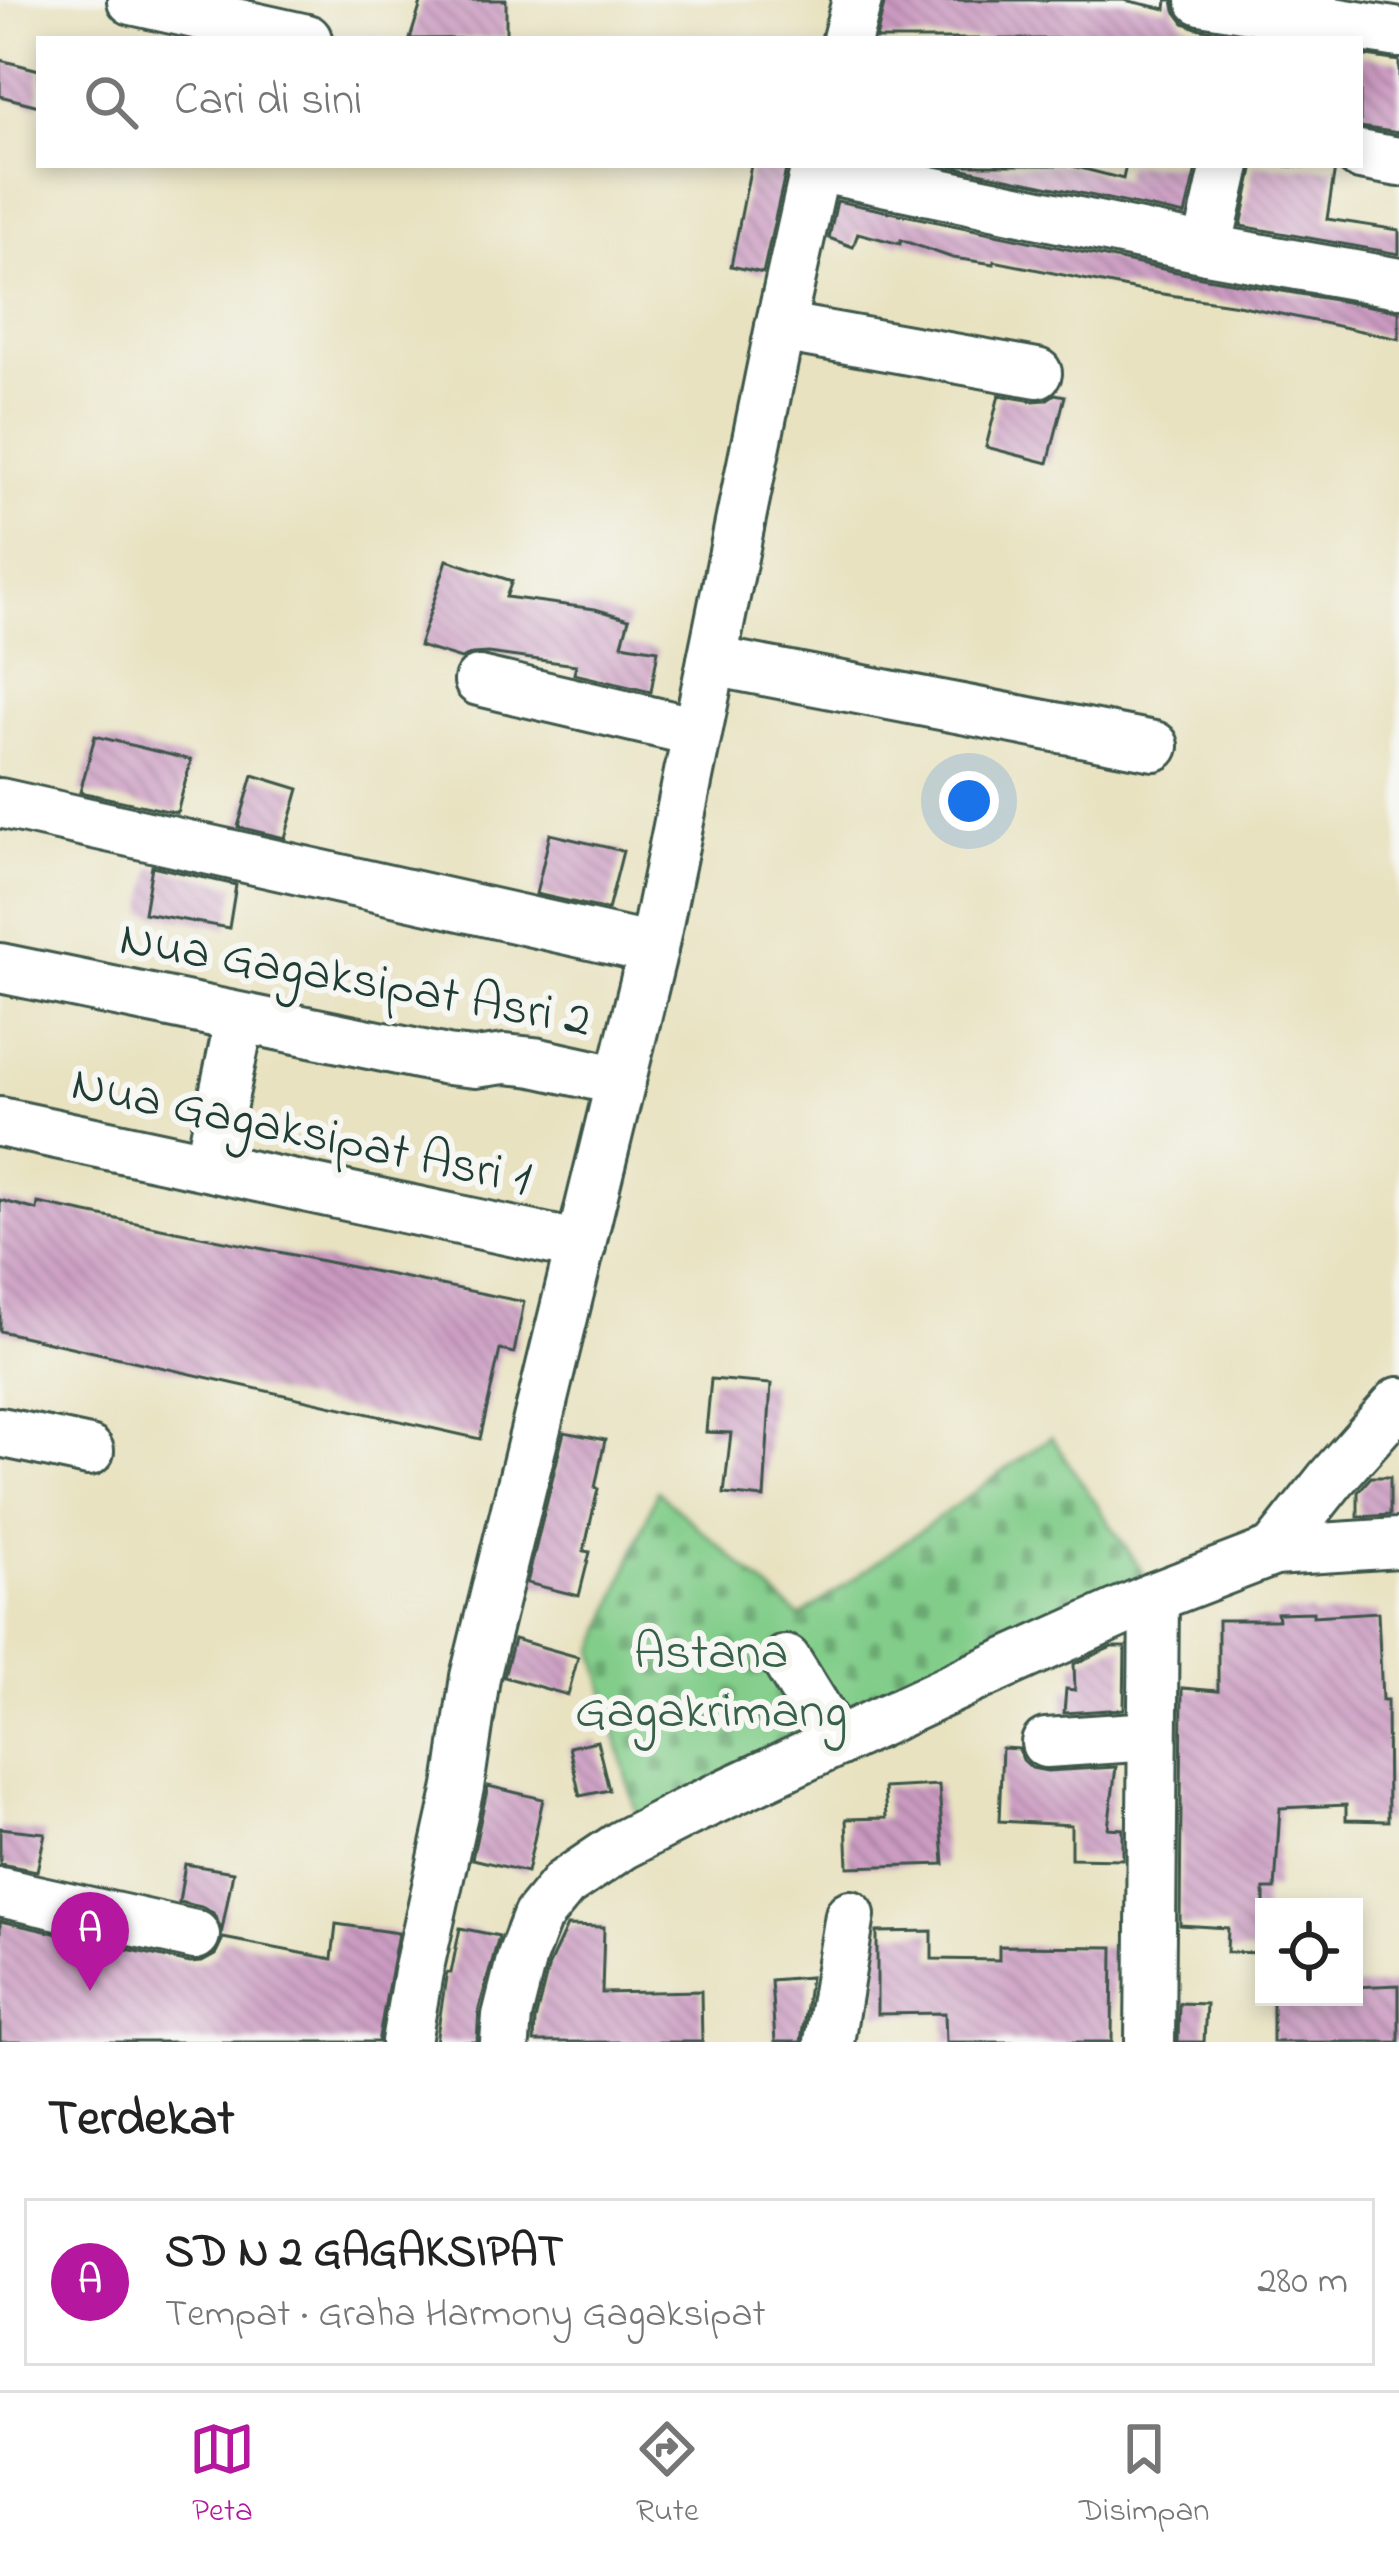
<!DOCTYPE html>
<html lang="id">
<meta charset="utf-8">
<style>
:root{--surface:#fff;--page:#f6f6f6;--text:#222;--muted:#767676;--line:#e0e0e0;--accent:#b5179e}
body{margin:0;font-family:"Indie Flower",sans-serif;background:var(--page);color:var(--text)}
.controls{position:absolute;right:36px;bottom:36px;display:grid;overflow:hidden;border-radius:0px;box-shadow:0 6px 18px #0003}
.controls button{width:108px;height:108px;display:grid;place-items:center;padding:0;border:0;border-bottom:3px solid var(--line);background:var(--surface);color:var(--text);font:60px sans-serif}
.you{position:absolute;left:969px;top:801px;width:42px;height:42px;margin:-30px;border:9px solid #fff;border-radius:50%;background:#1a73e8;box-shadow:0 0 0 18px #1a73e833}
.badge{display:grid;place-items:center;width:78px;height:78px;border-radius:50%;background:var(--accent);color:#fff;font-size:39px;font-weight:700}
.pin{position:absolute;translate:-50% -99px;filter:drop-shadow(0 3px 6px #0008)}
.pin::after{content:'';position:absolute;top:63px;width:42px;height:36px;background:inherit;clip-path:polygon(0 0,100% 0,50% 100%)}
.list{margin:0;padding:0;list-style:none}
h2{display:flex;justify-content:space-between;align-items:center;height:156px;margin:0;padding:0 48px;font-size:51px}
h2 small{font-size:39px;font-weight:400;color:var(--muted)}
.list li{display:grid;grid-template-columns:78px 1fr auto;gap:36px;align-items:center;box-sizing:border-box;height:168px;margin:0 24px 24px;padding:0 24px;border:3px solid var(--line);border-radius:0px}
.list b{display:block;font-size:45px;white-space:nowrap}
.list p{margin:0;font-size:39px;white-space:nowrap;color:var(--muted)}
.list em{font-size:39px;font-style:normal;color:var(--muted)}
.icon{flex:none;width:66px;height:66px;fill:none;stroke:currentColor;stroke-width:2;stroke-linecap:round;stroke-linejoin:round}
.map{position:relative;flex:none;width:1399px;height:2042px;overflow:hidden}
.search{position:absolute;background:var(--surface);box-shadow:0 6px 18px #0003;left:36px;right:36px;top:36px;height:132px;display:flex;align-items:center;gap:30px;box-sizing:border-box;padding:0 42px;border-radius:0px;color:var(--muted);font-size:45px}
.sheet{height:348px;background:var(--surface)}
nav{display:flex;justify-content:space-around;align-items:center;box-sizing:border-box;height:168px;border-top:3px solid var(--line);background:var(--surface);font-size:33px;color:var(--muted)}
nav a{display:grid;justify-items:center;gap:6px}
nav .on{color:var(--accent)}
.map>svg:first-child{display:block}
.cemetery{fill:url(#cemetery-stones);stroke:#50855f;stroke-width:3}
.building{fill:url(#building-back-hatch)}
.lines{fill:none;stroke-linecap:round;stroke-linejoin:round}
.minor-casing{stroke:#3d5649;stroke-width:54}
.minor{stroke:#fff;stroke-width:48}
.labels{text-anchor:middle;stroke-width:12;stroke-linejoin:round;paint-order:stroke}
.street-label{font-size:51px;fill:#1f3d34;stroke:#f6f6f2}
.park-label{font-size:51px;fill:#38614a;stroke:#f6f6f2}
</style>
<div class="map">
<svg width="1399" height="2042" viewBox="0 0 1399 2042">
<defs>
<pattern id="cemetery-stones" width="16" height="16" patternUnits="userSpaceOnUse" patternTransform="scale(3)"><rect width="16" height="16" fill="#82cd8a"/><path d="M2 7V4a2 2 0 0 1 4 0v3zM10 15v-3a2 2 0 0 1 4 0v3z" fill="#6aa872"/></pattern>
<pattern id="building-back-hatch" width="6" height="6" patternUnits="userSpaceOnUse" patternTransform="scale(3)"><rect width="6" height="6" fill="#cb9ac1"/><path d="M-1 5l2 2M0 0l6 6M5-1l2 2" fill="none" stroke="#a47f9e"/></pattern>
</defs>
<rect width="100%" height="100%" fill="#f6f6f2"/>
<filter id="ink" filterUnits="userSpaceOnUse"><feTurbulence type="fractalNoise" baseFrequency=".00833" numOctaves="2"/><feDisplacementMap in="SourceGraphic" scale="24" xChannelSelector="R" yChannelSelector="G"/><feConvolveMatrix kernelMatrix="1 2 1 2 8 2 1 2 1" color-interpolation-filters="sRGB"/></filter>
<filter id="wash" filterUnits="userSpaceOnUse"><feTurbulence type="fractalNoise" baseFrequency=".004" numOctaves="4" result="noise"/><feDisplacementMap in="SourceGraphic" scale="48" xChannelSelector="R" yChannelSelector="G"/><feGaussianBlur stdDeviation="2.7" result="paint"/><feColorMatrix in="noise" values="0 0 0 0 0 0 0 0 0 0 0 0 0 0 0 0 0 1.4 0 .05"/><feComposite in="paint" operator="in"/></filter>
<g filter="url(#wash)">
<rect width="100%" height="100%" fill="#e8e2c0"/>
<path class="cemetery" d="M 1051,1437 L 1152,1586 L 640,1828 L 595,1652 L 657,1491 L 800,1617 Z"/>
<g id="blocks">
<g class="building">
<path d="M 422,0 L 506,0 L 506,38 L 410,39 Z"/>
<path d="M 885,0 L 1124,0 L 1166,9 L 1167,0 L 1173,0 L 1175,11 L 1184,23 L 1196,28 L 1241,36 L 1240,39 L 876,39 Z"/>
<path d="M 1360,55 L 1399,61 L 1399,133 L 1360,127 Z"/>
<path d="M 0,60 L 39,70 L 39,106 L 0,96 Z"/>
<path d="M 751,165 L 787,165 L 763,273 L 731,266 Z"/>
<path d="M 945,165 L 1069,165 L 1123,179 L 1126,165 L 1197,165 L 1185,215 Z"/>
<path d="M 1254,165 L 1335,168 L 1327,219 L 1399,230 L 1399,254 L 1241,226 Z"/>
<path d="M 837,201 L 1201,277 L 1399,311 L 1399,339 L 1238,305 L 1142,291 L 994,261 L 994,264 L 953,258 L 901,240 L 900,244 L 858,233 L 853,247 L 829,238 Z"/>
<path d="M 1055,394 L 1065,396 L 1048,463 L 986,447 L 999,395 L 1033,401 L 1046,400 Z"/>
<path d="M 447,560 L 512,581 L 506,597 L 595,609 L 629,619 L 622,644 L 658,650 L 651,692 L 574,674 L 576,665 L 488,653 L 472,654 L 461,659 L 419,646 Z"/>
<path d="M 95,736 L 191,760 L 177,813 L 80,792 Z"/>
<path d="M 253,775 L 299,789 L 285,838 L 238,827 Z"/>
<path d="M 550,834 L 623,851 L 608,910 L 536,894 Z"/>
<path d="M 152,866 L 236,885 L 229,928 L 144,913 Z"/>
<path d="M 0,1200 L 37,1210 L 38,1203 L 524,1302 L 514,1353 L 500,1350 L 480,1439 L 0,1331 Z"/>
<path d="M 711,1379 L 771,1384 L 764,1498 L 724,1494 L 731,1433 L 706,1432 Z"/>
<path d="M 564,1432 L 605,1440 L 595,1488 L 598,1489 L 584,1551 L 590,1552 L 579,1596 L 527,1583 Z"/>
<path d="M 1371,1477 L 1390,1477 L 1390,1515 L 1358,1517 L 1358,1492 Z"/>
<path d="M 1313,1612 L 1313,1616 L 1378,1612 L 1382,1700 L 1387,1700 L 1388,1821 L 1346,1820 L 1346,1805 L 1280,1808 L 1275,1889 L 1264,1889 L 1264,1953 L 1227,1952 L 1228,1928 L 1180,1925 L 1182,1688 L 1218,1691 L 1218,1620 L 1278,1620 L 1277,1613 Z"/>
<path d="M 514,1639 L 578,1657 L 568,1695 L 504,1677 Z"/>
<path d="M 1112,1647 L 1125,1647 L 1124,1709 L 1064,1713 L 1066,1689 L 1075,1690 L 1074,1664 Z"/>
<path d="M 597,1741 L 609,1790 L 580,1796 L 569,1747 Z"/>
<path d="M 1002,1748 L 1019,1749 L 1023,1760 L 1032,1768 L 1047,1771 L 1116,1767 L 1108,1828 L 1123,1829 L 1123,1859 L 1071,1858 L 1071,1825 L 999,1821 Z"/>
<path d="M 939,1785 L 944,1864 L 848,1867 L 846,1819 L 886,1818 L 884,1788 Z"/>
<path d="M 488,1786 L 543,1799 L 527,1872 L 472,1859 Z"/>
<path d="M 0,1828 L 45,1833 L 37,1871 L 0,1864 Z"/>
<path d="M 185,1864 L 233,1872 L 222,1930 L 213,1913 L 201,1907 L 179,1902 Z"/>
<path d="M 0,1921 L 190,1963 L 202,1962 L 215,1955 L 223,1938 L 332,1959 L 336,1924 L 398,1933 L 378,2042 L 0,2042 Z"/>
<path d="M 567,1926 L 604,1927 L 602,1993 L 701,1991 L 702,2042 L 534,2042 L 535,2021 L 549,1965 Z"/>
<path d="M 460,1928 L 499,1936 L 479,2009 L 477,2042 L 436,2042 L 446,1977 L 447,1973 L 451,1973 Z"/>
<path d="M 932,1931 L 932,1959 L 999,1960 L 999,1946 L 1113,1947 L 1112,2042 L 946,2042 L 945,2013 L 877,2014 L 877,1932 Z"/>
<path d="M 810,1977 L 801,2042 L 775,2042 L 771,1980 Z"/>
<path d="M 1399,1985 L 1399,2042 L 1273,2042 L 1273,1997 L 1354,1997 L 1354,1987 Z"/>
<path d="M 1179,2003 L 1206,2004 L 1204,2042 L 1178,2042 Z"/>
</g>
</g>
</g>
<g filter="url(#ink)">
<use href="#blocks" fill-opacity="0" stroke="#3d5649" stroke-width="3"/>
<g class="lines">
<defs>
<g id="minor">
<path d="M 132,0 L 307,39"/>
<path d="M 1201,0 L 1399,33"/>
<path d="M 847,39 L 857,0"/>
<path d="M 1360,155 L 1399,162"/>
<path d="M 816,167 L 1207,249 L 1399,283"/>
<path d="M 1207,249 L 1226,165"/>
<path d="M 780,327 L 1037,373"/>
<path d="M 712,661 L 1154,746"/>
<path d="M 479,681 L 697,732"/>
<path d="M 0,803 L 653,949"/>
<path d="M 0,968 L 447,1060 L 475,1063 L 505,1059 L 534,1062 L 621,1081"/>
<path d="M 0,1122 L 581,1246"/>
<path d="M 209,1166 L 240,1018"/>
<path d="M 0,1432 L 89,1451"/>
<path d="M 1274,1551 L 1399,1543"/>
<path d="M 786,1660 L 837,1742"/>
<path d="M 1046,1743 L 1152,1736"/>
<path d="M 0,1892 L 195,1935"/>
<path d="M 406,2042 L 418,1972 L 459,1787 L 475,1677 L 653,949 L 780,327 L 816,165"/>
<path d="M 505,2042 L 507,2016 L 522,1956 L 537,1917 L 564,1884 L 622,1845 L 687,1812 L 965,1682 L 1154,1597 L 1274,1551 L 1331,1479 L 1399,1402"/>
<path d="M 829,2042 L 850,1915"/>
<path d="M 1150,2042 L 1154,1597"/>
</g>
</defs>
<use href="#minor" class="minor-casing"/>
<use href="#minor" class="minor"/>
</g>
</g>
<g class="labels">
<g class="street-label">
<text transform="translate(356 976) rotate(10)" y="18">Nua Gagaksipat Asri 2</text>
<text transform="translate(302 1128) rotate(12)" y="18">Nua Gagaksipat Asri 1</text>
</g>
<g class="park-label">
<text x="711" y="1667">Astana<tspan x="711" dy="59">Gagakrimang</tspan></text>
</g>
</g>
</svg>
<div class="controls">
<button><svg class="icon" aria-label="locate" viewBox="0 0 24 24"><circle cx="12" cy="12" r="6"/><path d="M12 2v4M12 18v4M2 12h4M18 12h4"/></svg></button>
</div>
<div class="you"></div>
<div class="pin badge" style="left:90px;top:1991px">A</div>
<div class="search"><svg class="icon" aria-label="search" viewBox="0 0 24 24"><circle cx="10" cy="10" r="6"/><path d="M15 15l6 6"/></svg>Cari di sini</div>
</div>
<section class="sheet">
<h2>Terdekat<small></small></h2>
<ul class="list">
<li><span class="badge">A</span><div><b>SD N 2 GAGAKSIPAT</b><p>Tempat · Graha Harmony Gagaksipat</p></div><em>280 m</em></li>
</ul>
</section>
<nav>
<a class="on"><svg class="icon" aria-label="map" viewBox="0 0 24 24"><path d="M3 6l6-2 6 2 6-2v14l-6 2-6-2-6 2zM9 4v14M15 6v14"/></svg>Peta</a>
<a><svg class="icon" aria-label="directions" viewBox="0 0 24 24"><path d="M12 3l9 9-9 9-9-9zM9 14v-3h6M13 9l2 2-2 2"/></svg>Rute</a>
<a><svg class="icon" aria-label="saved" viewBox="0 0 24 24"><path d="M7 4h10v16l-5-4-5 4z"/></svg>Disimpan</a>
</nav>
